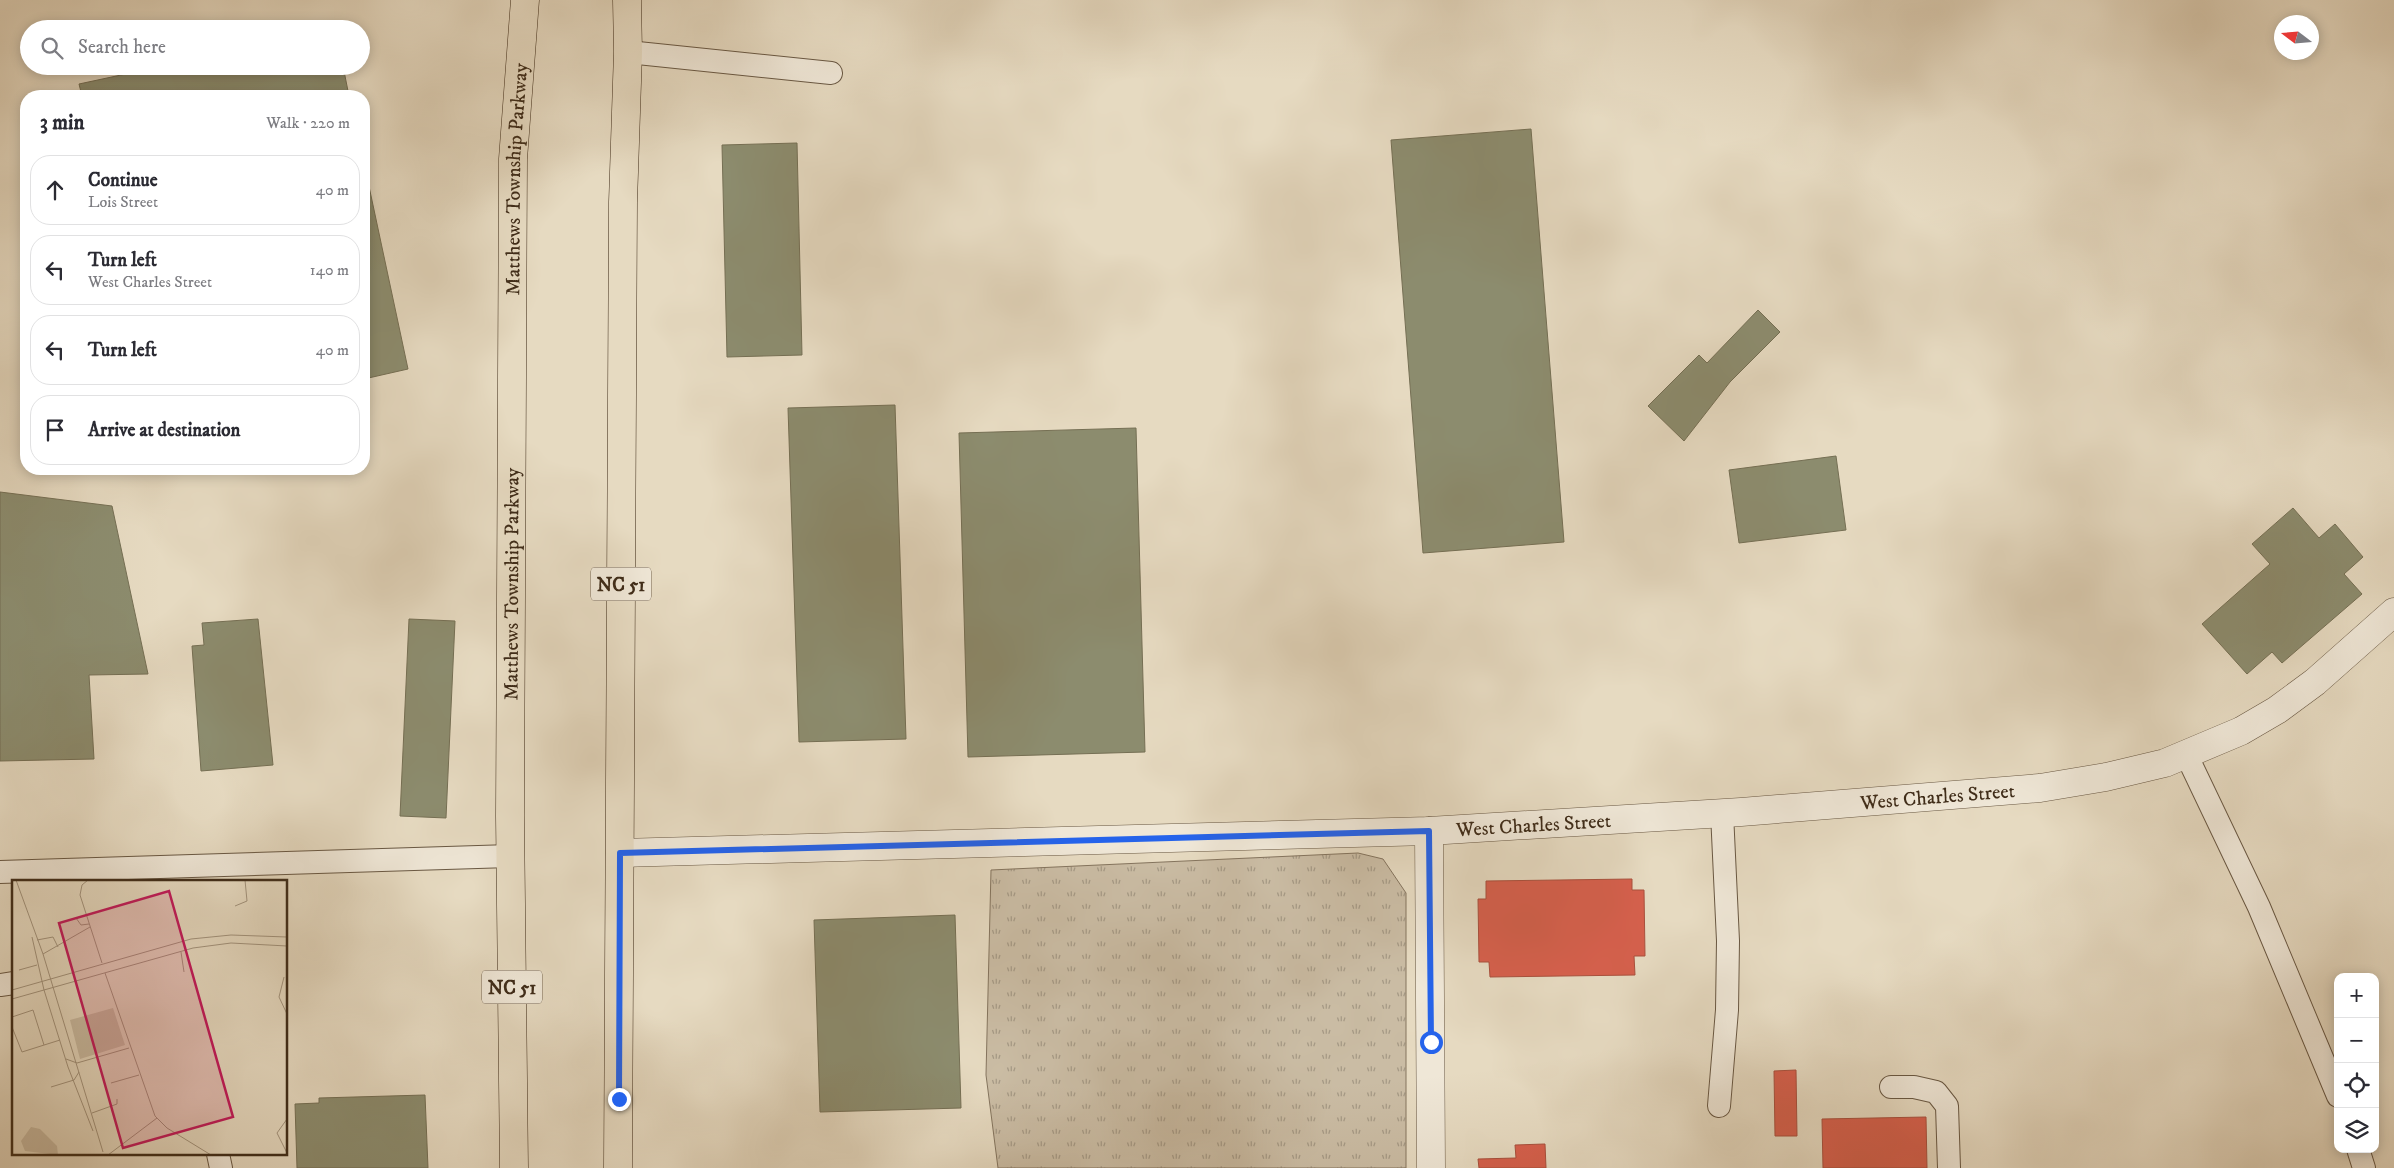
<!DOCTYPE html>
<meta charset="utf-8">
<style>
:root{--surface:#fff;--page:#f7f7f7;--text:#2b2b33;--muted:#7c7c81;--line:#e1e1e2}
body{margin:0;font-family:"IM FELL DW Pica",serif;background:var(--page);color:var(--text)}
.controls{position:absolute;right:15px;bottom:15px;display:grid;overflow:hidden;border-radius:10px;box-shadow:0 2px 12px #0003}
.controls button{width:45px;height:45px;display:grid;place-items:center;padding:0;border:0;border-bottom:1px solid var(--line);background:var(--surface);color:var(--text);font:25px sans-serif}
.compass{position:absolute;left:2274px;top:15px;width:45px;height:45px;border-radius:50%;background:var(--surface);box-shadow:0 2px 12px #0003;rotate:286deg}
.stop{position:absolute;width:15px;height:15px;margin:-11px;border:4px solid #2563eb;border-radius:50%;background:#fff}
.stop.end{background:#2563eb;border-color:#fff;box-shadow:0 1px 5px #0008}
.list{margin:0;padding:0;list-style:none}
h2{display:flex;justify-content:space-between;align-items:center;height:65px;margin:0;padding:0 20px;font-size:21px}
h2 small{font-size:16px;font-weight:400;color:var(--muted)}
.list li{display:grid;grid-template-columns:32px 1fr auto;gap:15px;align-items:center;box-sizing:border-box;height:70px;margin:0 10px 10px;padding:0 10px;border:1px solid var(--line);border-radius:20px}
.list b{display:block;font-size:19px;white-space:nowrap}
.list p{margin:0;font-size:16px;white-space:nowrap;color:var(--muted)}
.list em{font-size:16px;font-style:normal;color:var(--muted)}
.icon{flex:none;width:28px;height:28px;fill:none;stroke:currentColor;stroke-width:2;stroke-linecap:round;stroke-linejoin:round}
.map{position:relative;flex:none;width:2394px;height:1168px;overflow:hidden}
.search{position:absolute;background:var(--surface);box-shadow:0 2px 12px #0003;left:20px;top:20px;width:350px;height:55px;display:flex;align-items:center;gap:12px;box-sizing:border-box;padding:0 18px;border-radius:28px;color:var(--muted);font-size:19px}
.panel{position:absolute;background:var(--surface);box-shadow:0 2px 12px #0003;left:20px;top:90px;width:350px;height:385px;border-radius:20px}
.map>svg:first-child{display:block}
.grass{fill:url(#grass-tufts);stroke:#84745e}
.shops{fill:#d6604d;stroke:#a9503d}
.industry{fill:#8c8c6e;stroke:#756f54}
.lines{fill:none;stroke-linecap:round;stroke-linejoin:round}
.service-casing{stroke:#695843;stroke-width:24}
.minor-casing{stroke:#695843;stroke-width:29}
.primary-casing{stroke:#3f2c19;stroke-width:29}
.service{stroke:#efe7d7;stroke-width:22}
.minor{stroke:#efe7d7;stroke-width:28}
.primary{stroke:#e6dac1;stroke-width:28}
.route{stroke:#2563eb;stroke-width:6}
.labels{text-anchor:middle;stroke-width:5;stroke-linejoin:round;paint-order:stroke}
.shield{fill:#efe7d7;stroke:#746452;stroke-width:1}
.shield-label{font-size:19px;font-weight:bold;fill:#3f2c19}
.street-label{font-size:20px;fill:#3f2c19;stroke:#efe7d7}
.inset-road{fill:none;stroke:#a3947e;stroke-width:1}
.view{fill:#c2185b;fill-opacity:0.15;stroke:#c2185b;stroke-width:2.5}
.inset-edge{fill:none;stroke:#3f2c19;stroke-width:2.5}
</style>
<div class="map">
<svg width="2394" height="1168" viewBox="0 0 2394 1168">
<defs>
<pattern id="grass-tufts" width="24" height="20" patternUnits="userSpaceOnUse" patternTransform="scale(1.25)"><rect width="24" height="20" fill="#cabca4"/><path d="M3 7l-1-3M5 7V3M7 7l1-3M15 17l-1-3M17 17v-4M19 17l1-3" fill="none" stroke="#a59985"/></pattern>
</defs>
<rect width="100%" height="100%" fill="#e6dac1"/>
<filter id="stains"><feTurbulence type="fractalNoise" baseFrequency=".004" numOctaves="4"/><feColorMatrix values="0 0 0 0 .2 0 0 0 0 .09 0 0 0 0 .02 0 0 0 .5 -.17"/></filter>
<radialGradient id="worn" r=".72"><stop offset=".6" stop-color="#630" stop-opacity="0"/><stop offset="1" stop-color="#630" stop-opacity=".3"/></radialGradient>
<path class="grass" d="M 1358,853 L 1383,859 L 1406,893 L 1406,1168 L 998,1168 L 986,1075 L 991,870 Z"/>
<g class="shops">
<path d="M 1632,879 L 1632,890 L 1644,890 L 1645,956 L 1634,956 L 1635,975 L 1490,977 L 1489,962 L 1479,962 L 1478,899 L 1486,899 L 1486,881 Z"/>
<path d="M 1796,1070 L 1797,1136 L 1775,1136 L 1774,1071 Z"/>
<path d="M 1926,1117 L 1927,1168 L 1823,1168 L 1822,1119 Z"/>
<path d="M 1545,1144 L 1546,1168 L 1479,1168 L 1478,1159 L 1516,1158 L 1515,1145 Z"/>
</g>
<g class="industry">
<path d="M 163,66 L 343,66 L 349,96 L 82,96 L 79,84 Z"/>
<path d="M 1531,129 L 1564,542 L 1423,553 L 1391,140 Z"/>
<path d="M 797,143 L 802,355 L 727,357 L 722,145 Z"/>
<path d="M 364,163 L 408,369 L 364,379 Z"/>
<path d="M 1758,310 L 1780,332 L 1730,382 L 1684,441 L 1648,406 L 1699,355 L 1707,363 Z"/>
<path d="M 895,405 L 906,739 L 799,742 L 788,408 Z"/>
<path d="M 1136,428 L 1145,752 L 968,757 L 959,433 Z"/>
<path d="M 1836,456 L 1846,530 L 1739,543 L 1729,470 Z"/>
<path d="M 0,492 L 112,506 L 148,674 L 89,675 L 94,759 L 0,761 Z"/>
<path d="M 2293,508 L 2319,538 L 2335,524 L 2363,557 L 2344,574 L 2362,594 L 2282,663 L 2272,652 L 2247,674 L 2202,624 L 2270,564 L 2252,544 Z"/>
<path d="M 258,619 L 273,765 L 201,771 L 192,646 L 204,645 L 202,623 Z"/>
<path d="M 409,619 L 455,621 L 446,818 L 400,816 Z"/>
<path d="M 955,915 L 961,1108 L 820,1112 L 814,920 Z"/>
<path d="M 425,1095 L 428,1168 L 297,1168 L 295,1104 L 319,1103 L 319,1098 Z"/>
</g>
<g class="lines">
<defs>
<g id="service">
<path d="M 628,52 L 831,73"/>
<path d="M 2186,754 L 2259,907 L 2338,1096"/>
<path d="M 0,872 L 511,856"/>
<path d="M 0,985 L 14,983"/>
<path d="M 1891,1087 L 1914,1087 L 1936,1092 L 1947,1106 L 1949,1168"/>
<path d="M 1719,1106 L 1727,1010 L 1728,941 L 1722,813"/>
<path d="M 2358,1149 L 2364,1168"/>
<path d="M 218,1154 L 221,1168"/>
</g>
<g id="minor">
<path d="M 1429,831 L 1431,1168"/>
<path id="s1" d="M 620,853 L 1429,831 L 1741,812 L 2040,788 L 2106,777 L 2165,763 L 2241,731 L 2277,710 L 2315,682 L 2394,612"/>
</g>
<g id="primary">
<path id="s2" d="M 514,1168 L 510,816 L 513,159 L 525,0"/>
<path d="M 618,1168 L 623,202 L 628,52 L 627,0"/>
</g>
</defs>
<use href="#service" class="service-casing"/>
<use href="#minor" class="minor-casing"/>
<use href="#primary" class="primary-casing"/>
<use href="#service" class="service"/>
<use href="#minor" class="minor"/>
<use href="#primary" class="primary"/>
</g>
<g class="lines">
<path class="route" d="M 619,1099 L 620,853 L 1429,831 L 1431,1042"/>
</g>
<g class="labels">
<g class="shield">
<rect x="591" y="567.5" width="60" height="33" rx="4"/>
<rect x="482" y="970.5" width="60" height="33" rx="4"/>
</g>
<g class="shield-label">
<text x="621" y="591">NC 51</text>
<text x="512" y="994">NC 51</text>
</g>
<g class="street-label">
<text dy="7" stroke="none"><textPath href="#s2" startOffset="989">Matthews Township Parkway</textPath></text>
<text dy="7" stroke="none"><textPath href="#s2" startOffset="584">Matthews Township Parkway</textPath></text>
<text dy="7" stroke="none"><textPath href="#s1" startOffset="1319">West Charles Street</textPath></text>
<text dy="7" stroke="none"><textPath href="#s1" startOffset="914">West Charles Street</textPath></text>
</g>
</g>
<g transform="translate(12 880)">
<rect width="275" height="275" fill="#e6dac1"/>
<path d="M 101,128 L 113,165 L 68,179 L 58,140 Z" fill="#cabca4"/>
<path d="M 19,247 L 28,249 L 45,266 L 46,275 L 13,271 L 9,261 Z" fill="#cabca4"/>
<path class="inset-road" d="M 4,0 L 31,74 L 91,272M 76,0 L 70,5 L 68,15 L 90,83M 223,26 L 235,21 L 233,0M 64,38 L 69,45 L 77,44M 20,57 L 32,110 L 56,187 L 81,251M 25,60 L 41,57 L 46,67M 169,72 L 172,92M 31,74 L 78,47M 7,90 L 25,85M 93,93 L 143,236 L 155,248 L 199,275M 272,97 L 267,117 L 275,134M 0,110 L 179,59 L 219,55 L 275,57M 0,119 L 181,68 L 219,63 L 275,66M 0,137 L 21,130 L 32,165M 0,147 L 10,172 L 48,160M 54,179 L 65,183 L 117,168M 99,203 L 127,195M 39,207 L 62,200 L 67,192M 80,233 L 105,224 L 105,219M 275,239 L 265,253 L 275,273M 96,275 L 145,238"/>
<path class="view" d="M 157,11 L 221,237 L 111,268 L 47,43 Z"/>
<rect width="275" height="275" class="inset-edge"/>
</g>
<rect width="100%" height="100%" filter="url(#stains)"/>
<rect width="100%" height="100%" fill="url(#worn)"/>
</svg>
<div class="controls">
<button>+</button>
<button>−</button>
<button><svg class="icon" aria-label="locate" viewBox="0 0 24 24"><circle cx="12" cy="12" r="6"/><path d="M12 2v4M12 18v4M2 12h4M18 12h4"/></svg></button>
<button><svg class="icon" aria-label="layers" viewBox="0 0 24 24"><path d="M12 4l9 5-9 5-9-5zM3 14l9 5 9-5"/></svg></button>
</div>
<svg class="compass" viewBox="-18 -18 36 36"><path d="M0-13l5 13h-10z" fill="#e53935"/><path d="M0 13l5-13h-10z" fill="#7c7c81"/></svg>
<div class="stop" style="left:1431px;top:1042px"></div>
<div class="stop end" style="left:619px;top:1099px"></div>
<div class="search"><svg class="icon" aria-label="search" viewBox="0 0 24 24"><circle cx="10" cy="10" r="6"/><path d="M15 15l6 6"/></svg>Search here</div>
<section class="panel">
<h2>3 min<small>Walk · 220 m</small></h2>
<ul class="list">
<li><svg class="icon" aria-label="ahead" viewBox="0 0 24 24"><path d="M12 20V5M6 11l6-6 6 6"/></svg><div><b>Continue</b><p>Lois Street</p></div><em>40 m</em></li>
<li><svg class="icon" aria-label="left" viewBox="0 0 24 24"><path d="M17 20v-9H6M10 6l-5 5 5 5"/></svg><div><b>Turn left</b><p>West Charles Street</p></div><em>140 m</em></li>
<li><svg class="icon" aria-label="left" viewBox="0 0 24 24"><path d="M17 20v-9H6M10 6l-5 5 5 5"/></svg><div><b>Turn left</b></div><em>40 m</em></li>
<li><svg class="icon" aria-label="arrive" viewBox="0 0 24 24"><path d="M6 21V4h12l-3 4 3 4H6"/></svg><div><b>Arrive at destination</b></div></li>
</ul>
</section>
</div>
